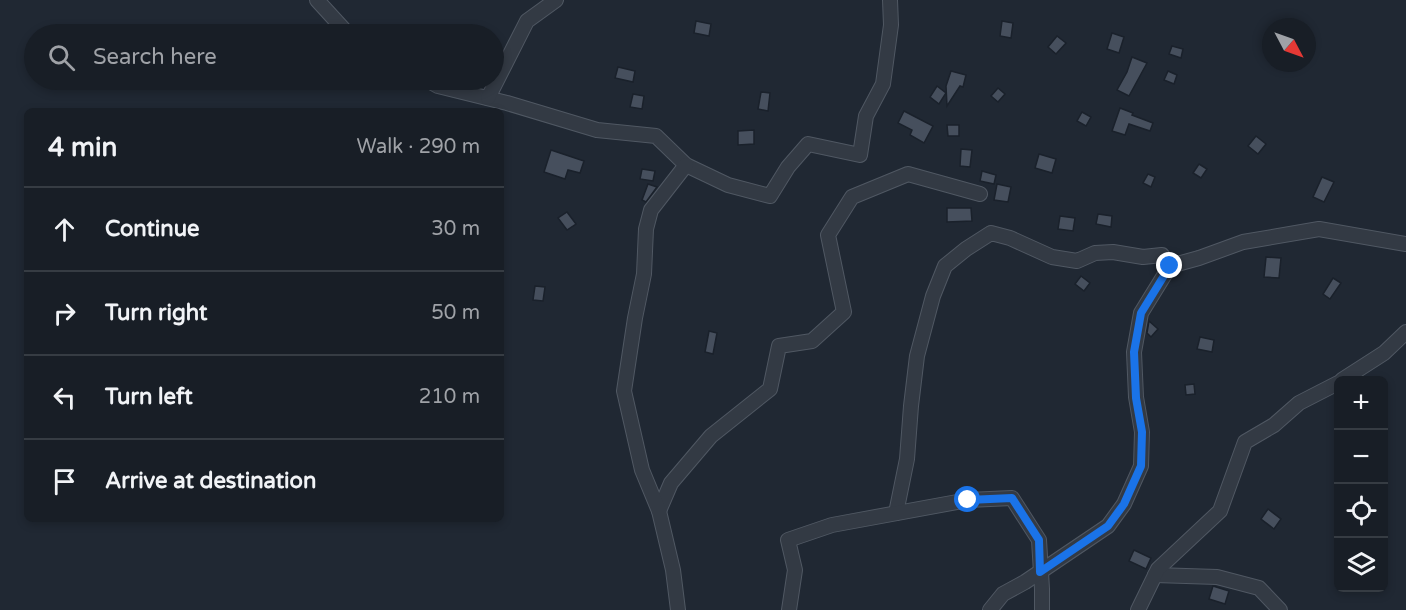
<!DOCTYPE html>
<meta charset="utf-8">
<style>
:root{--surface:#181e26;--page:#252b32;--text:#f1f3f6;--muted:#9fa2a7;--line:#363c43}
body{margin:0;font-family:"Varela Round",sans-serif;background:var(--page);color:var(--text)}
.controls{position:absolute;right:18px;bottom:18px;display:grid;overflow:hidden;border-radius:9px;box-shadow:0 3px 9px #0003}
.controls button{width:54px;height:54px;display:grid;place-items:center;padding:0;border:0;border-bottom:2px solid var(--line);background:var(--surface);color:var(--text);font:30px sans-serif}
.compass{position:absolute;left:1262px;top:18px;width:54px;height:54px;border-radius:50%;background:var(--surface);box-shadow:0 3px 9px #0003;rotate:131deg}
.stop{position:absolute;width:18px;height:18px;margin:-14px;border:4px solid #1a73e8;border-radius:50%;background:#fff}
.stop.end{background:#1a73e8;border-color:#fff;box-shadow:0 2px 6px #0008}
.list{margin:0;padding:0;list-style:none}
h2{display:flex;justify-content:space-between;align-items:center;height:78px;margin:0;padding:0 24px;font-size:26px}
h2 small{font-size:20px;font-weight:400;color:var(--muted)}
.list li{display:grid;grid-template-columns:39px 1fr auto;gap:18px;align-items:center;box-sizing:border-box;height:84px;padding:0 24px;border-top:2px solid var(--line)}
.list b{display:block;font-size:22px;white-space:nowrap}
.list em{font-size:20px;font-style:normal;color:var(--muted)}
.icon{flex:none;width:33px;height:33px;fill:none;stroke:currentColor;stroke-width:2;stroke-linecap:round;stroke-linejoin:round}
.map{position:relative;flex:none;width:1406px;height:610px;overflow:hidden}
.search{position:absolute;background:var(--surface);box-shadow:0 3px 9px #0003;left:24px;top:24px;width:480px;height:66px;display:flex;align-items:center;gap:15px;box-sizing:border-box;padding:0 21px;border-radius:33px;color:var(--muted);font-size:22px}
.panel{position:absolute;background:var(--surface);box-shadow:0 3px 9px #0003;left:24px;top:108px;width:480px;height:414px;border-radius:9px}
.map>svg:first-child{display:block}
.building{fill:#464f5d;stroke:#1a212b;stroke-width:1.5}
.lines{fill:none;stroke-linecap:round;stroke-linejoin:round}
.street-casing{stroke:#505863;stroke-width:16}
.street{stroke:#333a44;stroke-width:14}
.route{stroke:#1a73e8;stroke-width:8}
</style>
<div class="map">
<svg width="1406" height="610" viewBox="0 0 1406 610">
<rect width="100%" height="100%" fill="#202833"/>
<g class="building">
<path d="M 696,21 L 711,24 L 709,36 L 694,33 Z"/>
<path d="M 1002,21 L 1013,23 L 1011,38 L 1000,36 Z"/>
<path d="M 1112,33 L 1124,37 L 1119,53 L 1107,49 Z"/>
<path d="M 1057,36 L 1066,43 L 1056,54 L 1048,47 Z"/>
<path d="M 1172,46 L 1183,49 L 1181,58 L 1169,54 Z"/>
<path d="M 1132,57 L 1147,63 L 1129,96 L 1117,90 L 1127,72 Z"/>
<path d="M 618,67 L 635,71 L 633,82 L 615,78 Z"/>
<path d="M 951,71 L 966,75 L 963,87 L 960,86 L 947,106 L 946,86 Z"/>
<path d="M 1168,71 L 1177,75 L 1174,84 L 1164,80 Z"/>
<path d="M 937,86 L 946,93 L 939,104 L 930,97 Z"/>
<path d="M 998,88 L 1005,94 L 998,102 L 991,96 Z"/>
<path d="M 761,92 L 770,93 L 768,111 L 758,109 Z"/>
<path d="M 633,94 L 644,96 L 642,109 L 630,107 Z"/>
<path d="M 1120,108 L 1133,113 L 1132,115 L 1153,123 L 1150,131 L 1129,124 L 1125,135 L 1112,131 Z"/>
<path d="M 904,111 L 933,126 L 924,143 L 910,135 L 912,130 L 898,123 Z"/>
<path d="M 1082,112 L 1091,117 L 1086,126 L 1077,121 Z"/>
<path d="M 947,125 L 959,125 L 959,136 L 948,136 Z"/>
<path d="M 754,130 L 754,144 L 738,145 L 738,131 Z"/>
<path d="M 1256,136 L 1266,144 L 1258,154 L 1248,146 Z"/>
<path d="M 961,149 L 972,150 L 970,167 L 960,166 Z"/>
<path d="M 551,150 L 584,161 L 580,173 L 568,170 L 565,179 L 544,172 Z"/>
<path d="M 1039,154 L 1056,159 L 1052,173 L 1035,168 Z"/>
<path d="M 1199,164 L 1207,169 L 1201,178 L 1193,173 Z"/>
<path d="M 642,169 L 655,171 L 653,181 L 640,179 Z"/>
<path d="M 982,171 L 996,175 L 994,184 L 980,181 Z"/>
<path d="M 1148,174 L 1155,177 L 1151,187 L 1143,183 Z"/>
<path d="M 1322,177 L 1334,182 L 1324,202 L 1313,197 Z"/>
<path d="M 648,184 L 657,187 L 646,202 L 642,200 Z"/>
<path d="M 997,184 L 1011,187 L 1008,202 L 994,200 Z"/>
<path d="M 947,208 L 971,208 L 972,221 L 947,222 Z"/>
<path d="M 567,212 L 576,224 L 567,230 L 558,218 Z"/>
<path d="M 1098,214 L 1112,216 L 1111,227 L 1096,224 Z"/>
<path d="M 1060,216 L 1075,218 L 1073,231 L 1058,229 Z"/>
<path d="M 1266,257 L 1281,258 L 1279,278 L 1264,277 Z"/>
<path d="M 1081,276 L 1090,283 L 1084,291 L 1075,284 Z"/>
<path d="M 1333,278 L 1341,283 L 1330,299 L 1323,294 Z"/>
<path d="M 535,286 L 545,287 L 543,301 L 533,300 Z"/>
<path d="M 1149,321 L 1158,329 L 1151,337 L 1147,333 Z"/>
<path d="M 709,331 L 717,333 L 713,354 L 705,352 Z"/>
<path d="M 1200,337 L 1214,340 L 1212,352 L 1197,349 Z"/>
<path d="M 1194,384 L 1195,394 L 1186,395 L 1185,385 Z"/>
<path d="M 1268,509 L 1281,519 L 1274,529 L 1261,519 Z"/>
<path d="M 1134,550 L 1151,558 L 1146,569 L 1129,561 Z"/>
<path d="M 1213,586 L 1229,591 L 1225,604 L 1209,599 Z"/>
</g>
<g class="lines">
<defs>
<g id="street">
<path d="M 317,0 L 348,34"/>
<path d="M 427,80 L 438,86 L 507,103 L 597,130 L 656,136 L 686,165 L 728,185 L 770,196 L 788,167 L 808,144 L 860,155 L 866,116 L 883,84 L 891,25 L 890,0"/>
<path d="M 488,98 L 527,21 L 556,0"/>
<path d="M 1342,380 L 1384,353 L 1406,332"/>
<path d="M 659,511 L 671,483 L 711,436 L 770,389 L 779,346 L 812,341 L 844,312 L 828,235 L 852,197 L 908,174 L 980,194"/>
<path d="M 896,513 L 907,459 L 911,406 L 917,356 L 933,296 L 945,266 L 966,249 L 991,233 L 1010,238 L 1052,257 L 1077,261 L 1095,253 L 1113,252 L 1143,257 L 1162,255 L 1170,266"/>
<path d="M 1155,575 L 1217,577 L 1259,588 L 1280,610"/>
<path d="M 678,610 L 673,570 L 659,511 L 642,470 L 624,391 L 635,318 L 644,274 L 646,229 L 651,210 L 686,165"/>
<path d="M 789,610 L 795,570 L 788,540 L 832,525 L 968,500 L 1012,498 L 1039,540 L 1042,589 L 1042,610"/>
<path d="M 990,610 L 1003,594 L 1025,582 L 1108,526 L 1124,504 L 1141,466 L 1142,432 L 1136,397 L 1134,352 L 1141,313 L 1170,266 L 1199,258 L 1243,242 L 1319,229 L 1406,244"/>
<path d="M 1138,610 L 1158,569 L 1220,511 L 1245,442 L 1274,425 L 1299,403 L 1338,383"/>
</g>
</defs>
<use href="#street" class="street-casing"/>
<use href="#street" class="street"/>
</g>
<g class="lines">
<path class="route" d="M 968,500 L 1012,498 L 1039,540 L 1040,572 L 1108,526 L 1124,504 L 1141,466 L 1142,432 L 1136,398 L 1134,352 L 1141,313 L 1170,266"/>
</g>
</svg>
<div class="controls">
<button>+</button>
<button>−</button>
<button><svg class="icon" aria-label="locate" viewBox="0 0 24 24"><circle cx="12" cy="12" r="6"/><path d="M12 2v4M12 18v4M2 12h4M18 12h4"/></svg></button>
<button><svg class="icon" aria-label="layers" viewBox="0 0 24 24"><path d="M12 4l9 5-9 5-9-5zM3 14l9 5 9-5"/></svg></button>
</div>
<svg class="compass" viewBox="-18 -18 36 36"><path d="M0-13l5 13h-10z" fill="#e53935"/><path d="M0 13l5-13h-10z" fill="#9fa2a7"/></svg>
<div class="stop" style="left:968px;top:500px"></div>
<div class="stop end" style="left:1170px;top:266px"></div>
<div class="search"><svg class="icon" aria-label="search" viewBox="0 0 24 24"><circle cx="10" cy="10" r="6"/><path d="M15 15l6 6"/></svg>Search here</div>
<section class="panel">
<h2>4 min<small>Walk · 290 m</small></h2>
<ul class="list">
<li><svg class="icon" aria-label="ahead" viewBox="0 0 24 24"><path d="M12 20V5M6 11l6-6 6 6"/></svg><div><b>Continue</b></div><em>30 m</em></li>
<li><svg class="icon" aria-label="right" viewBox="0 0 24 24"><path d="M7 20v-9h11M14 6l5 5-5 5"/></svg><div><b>Turn right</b></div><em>50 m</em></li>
<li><svg class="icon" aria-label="left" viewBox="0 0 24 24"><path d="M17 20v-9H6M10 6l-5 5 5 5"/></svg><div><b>Turn left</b></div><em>210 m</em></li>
<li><svg class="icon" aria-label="arrive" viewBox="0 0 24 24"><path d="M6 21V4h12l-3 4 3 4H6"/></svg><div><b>Arrive at destination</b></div></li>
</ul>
</section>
</div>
